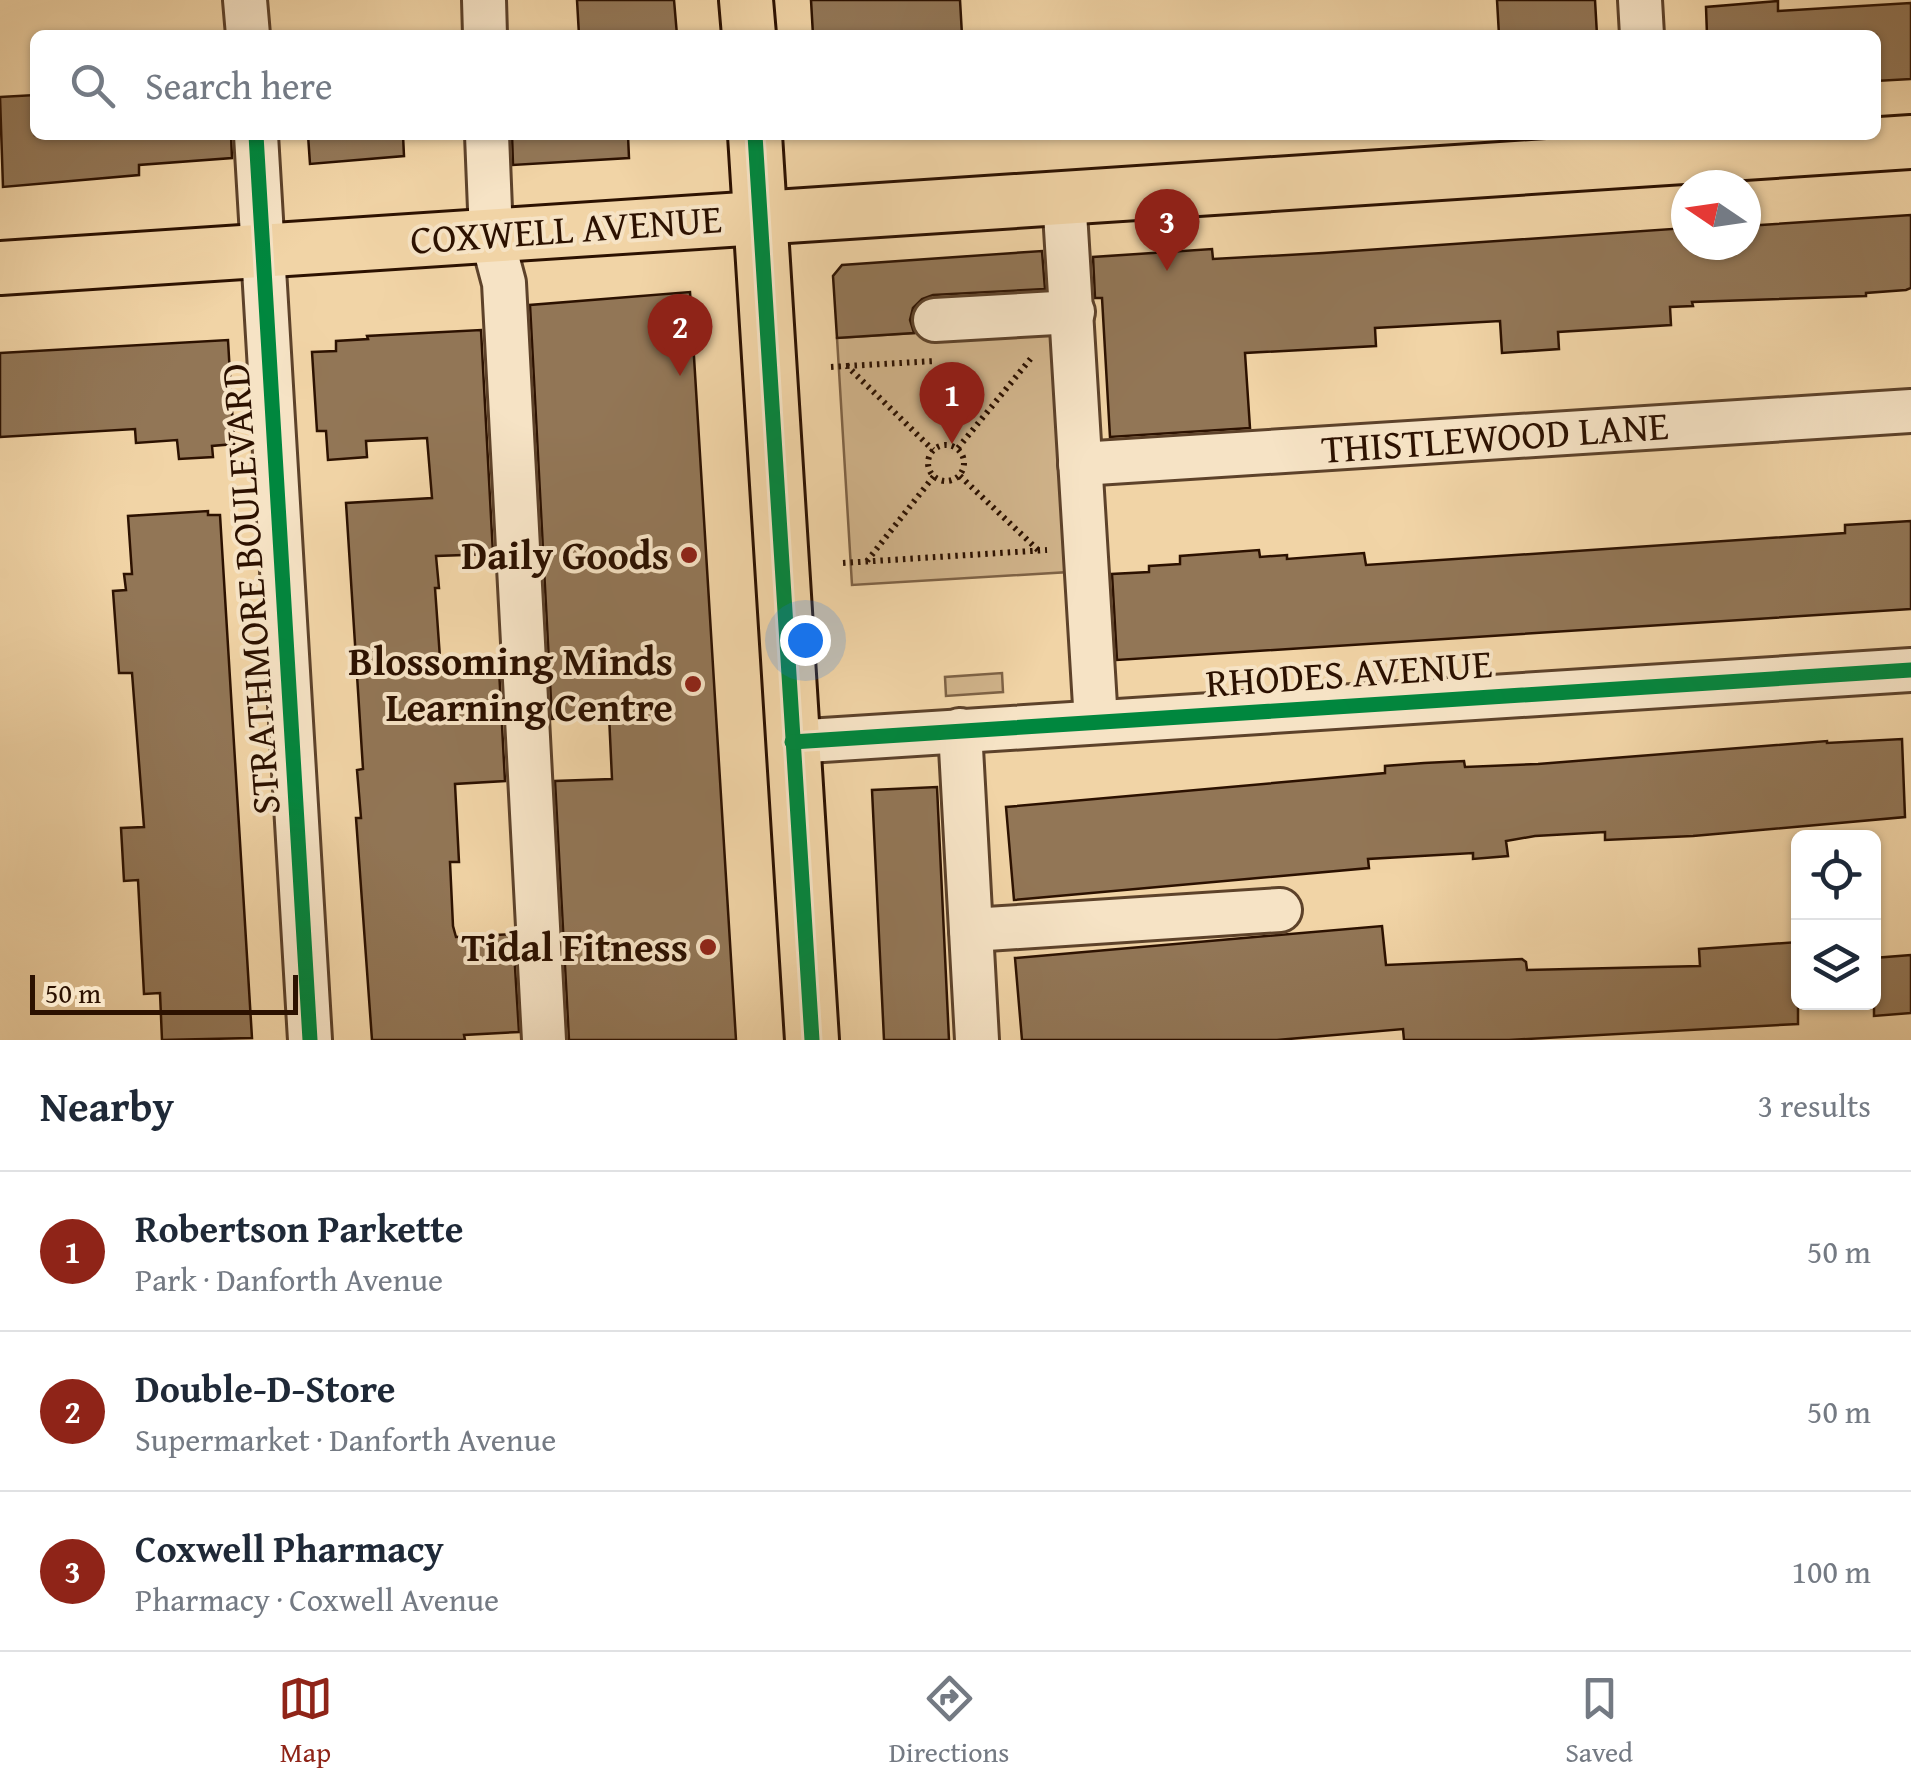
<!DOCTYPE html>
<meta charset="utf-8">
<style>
:root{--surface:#fff;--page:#f2f2f3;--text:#1f2937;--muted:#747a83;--line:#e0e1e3;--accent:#8f2418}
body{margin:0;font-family:"Gentium Book Plus",serif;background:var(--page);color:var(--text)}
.controls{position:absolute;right:30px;bottom:30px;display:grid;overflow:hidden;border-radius:15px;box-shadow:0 2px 8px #0004}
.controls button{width:90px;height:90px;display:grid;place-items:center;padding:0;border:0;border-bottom:2px solid var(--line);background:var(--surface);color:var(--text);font:50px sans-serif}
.compass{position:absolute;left:1671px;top:170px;width:90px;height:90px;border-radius:50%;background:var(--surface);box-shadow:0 2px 8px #0004;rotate:283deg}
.scale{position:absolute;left:30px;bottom:25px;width:268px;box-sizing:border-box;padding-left:10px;border:5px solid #2c1100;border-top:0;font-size:28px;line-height:35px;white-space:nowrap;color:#2c1100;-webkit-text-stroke:8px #f6e3c5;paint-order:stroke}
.you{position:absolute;left:805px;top:640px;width:35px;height:35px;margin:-25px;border:8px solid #fff;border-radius:50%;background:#1a73e8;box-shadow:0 0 0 15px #1a73e833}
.badge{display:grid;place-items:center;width:65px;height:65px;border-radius:50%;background:var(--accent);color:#fff;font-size:32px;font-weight:700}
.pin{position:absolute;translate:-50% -82px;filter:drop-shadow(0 2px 5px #0008)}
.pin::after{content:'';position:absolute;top:52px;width:35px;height:30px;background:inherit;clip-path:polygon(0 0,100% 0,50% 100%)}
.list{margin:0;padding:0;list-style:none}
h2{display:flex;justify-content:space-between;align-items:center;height:130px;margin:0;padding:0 40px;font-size:42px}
h2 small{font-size:32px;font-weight:400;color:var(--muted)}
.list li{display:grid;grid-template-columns:65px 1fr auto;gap:30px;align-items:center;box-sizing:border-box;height:160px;padding:0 40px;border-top:2px solid var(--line)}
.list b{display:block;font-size:38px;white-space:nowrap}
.list p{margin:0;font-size:32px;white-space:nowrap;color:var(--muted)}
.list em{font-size:32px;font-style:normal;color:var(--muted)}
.icon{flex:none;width:55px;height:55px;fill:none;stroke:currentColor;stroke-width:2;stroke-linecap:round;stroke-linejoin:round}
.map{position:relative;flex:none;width:1911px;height:1040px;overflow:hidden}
.search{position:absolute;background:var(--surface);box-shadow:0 2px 8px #0004;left:30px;right:30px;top:30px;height:110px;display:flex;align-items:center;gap:25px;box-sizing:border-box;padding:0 35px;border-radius:15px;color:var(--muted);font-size:38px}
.sheet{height:610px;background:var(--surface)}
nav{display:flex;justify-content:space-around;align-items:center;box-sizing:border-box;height:140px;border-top:2px solid var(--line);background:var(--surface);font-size:28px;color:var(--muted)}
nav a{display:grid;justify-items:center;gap:5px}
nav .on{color:var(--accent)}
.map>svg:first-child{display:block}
.green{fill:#d0b38a;stroke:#7e6245;stroke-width:2.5}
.building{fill:#927656;stroke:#2c1100;stroke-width:2.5}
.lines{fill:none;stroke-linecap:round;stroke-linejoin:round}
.minor-casing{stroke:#5d422a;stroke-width:48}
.major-casing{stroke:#2c1100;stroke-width:58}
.path{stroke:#2c1100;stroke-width:6;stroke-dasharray:2.5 5;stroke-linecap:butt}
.minor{stroke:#f6e3c5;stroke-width:42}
.major{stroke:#f1d4a6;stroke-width:52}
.cycleway-casing{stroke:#f6e3c5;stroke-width:21}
.cycleway{stroke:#00873e;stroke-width:15}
.poi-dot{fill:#8f2418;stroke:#f6e3c5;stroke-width:4}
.labels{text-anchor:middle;stroke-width:8;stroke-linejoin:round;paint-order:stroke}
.street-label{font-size:40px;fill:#2c1100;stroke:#f6e3c5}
.poi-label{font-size:40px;font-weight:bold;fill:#2c1100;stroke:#f6e3c5;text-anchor:end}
</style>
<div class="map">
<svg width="1911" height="1040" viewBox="0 0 1911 1040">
<rect width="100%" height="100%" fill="#f1d4a6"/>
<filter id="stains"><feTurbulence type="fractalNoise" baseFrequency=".002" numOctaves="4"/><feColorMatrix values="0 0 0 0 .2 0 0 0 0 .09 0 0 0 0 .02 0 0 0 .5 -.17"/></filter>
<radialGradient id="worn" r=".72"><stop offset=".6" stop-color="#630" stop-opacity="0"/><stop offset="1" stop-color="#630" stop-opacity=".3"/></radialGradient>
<g class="green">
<path d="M 1053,324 L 1069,572 L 852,585 L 837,338 Z"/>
<path d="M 1002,673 L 1003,692 L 946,696 L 945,677 Z"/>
</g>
<g class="building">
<path d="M 577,0 L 674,0 L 677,35 L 579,35 Z"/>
<path d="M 811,0 L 960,0 L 962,35 L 813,35 Z"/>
<path d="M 1497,0 L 1595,0 L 1597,35 L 1499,35 Z"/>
<path d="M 1778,1 L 1778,11 L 1911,3 L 1911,79 L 1876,81 L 1876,35 L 1707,35 L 1706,7 Z"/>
<path d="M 35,95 L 35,135 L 231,135 L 232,158 L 139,165 L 139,175 L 3,187 L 0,97 Z"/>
<path d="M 308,135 L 403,135 L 404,156 L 310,164 Z"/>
<path d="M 512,135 L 628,135 L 629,158 L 513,165 Z"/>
<path d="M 1911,215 L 1911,288 L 1906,290 L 1866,293 L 1866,296 L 1692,302 L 1693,306 L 1670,307 L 1671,325 L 1558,332 L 1559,349 L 1531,351 L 1502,353 L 1500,321 L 1375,328 L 1376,346 L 1245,353 L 1250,428 L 1110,437 L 1102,298 L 1095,298 L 1093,257 L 1212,249 L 1213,259 L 1323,253 L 1686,228 L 1686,245 L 1746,245 L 1746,226 Z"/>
<path d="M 1042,251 L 1045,289 L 933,295 L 922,299 L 913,308 L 910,320 L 914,333 L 837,338 L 833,276 L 842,265 Z"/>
<path d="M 690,292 L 736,1040 L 569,1040 L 555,781 L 612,779 L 609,715 L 552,719 L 530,305 Z"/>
<path d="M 481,330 L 493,554 L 436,556 L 439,588 L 435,588 L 441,672 L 499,669 L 505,781 L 455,784 L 459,862 L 450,862 L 453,926 L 456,937 L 513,934 L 519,1032 L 464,1035 L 465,1040 L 372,1040 L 356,818 L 361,818 L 357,770 L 363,769 L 346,503 L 432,498 L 427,438 L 366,441 L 367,457 L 328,460 L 326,431 L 317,431 L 312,352 L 336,351 L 336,341 L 368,339 L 367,336 Z"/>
<path d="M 228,340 L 234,444 L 212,446 L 213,457 L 179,459 L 177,440 L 136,443 L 135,429 L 0,437 L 0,353 Z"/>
<path d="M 208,511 L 208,515 L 220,515 L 252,1038 L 162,1040 L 160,993 L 144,994 L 138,880 L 124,881 L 121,828 L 144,827 L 132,673 L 119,673 L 113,591 L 126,590 L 124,574 L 132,574 L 128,516 Z"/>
<path d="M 1911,521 L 1911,609 L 1117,660 L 1112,574 L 1149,572 L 1149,566 L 1180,564 L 1180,556 L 1259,550 L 1260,557 L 1287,555 L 1287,559 L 1364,553 L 1366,565 L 1845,533 L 1845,525 Z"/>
<path d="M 1902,739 L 1905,817 L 1693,836 L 1605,840 L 1605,832 L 1535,836 L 1506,841 L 1508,856 L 1473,859 L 1473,853 L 1368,859 L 1369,868 L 1014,900 L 1006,807 L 1385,773 L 1385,766 L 1424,763 L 1464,761 L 1465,767 L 1538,764 L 1827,741 L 1827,743 Z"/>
<path d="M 937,787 L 949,1040 L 884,1040 L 872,790 Z"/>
<path d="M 1382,926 L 1386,965 L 1522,959 L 1526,962 L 1527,970 L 1700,966 L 1699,949 L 1798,942 L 1798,1024 L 1509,1040 L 1404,1040 L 1403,1029 L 1277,1040 L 1022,1040 L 1015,958 Z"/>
<path d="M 1911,955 L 1911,1013 L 1874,1016 L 1874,958 Z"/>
</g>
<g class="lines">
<defs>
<g id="minor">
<path d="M 245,0 L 248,35"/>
<path d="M 484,0 L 485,35"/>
<path d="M 1640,0 L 1642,35"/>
<path d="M 256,135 L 310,1040"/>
<path d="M 487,135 L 491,234 L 504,283 L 544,1040"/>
<path d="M 1064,196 L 1096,722"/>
<path d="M 935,320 L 1073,312"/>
<path d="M 1080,464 L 1911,411"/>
<path d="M 960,730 L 977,1040"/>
<path d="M 792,742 L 1911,670"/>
<path d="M 971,930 L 1280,910"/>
</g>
<g id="major">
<path d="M 746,0 L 749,35"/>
<path d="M 755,135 L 812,1040"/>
<path d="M 0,268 L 1911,142"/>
</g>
</defs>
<use href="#minor" class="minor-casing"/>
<use href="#major" class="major-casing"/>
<g class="path">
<path d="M 847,366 L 935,361"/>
<path d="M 831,367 L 847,366 L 933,450"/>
<circle cx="946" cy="463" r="18"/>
<path d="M 958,448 L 1032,357"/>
<path d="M 960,476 L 1038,550"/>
<path d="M 867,561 L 934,476"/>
<path d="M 843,563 L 1047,550"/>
</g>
<use href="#minor" class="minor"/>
<use href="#major" class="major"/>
<defs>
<g id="cycleway">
<path d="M 256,135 L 310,1040"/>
<path d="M 755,135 L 812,1040"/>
<path d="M 792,742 L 1911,670"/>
</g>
</defs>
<use href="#cycleway" class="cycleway-casing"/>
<use href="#cycleway" class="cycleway"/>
</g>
<g class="poi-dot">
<circle cx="689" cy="555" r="10"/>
<circle cx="693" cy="684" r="10"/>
<circle cx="708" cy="947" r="10"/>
</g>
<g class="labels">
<g class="street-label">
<text transform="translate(566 229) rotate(-4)" y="14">COXWELL AVENUE</text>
<text transform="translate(1495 437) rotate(-4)" y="14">THISTLEWOOD LANE</text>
<text transform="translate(250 589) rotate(-94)" y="14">STRATHMORE BOULEVARD</text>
<text transform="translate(1349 673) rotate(-4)" y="14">RHODES AVENUE</text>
</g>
<g class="poi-label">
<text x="669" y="569">Daily Goods</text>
<text x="673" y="675">Blossoming Minds<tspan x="673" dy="46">Learning Centre</tspan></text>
<text x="688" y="961">Tidal Fitness</text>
</g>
</g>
<rect width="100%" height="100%" filter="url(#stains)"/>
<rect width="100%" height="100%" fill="url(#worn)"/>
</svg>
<div class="controls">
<button><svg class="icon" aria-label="locate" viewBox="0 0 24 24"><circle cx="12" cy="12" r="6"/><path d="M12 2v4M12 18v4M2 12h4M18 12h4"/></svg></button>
<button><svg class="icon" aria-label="layers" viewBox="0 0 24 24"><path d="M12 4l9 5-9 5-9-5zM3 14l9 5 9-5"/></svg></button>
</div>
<svg class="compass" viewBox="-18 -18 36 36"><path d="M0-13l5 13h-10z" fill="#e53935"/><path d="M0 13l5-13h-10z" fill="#747a83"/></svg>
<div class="scale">50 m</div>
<div class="you"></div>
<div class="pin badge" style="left:952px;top:444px">1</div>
<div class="pin badge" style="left:680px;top:376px">2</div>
<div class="pin badge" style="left:1167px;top:271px">3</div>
<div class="search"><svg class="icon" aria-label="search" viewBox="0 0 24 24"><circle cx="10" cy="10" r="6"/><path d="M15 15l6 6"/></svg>Search here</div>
</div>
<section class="sheet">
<h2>Nearby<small>3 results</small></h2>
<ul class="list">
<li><span class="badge">1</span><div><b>Robertson Parkette</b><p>Park · Danforth Avenue</p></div><em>50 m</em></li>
<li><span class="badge">2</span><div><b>Double-D-Store</b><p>Supermarket · Danforth Avenue</p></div><em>50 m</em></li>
<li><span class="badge">3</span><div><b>Coxwell Pharmacy</b><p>Pharmacy · Coxwell Avenue</p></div><em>100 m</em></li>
</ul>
</section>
<nav>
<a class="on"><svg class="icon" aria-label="map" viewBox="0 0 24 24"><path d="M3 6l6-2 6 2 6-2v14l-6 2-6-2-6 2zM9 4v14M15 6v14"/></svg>Map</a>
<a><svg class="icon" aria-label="directions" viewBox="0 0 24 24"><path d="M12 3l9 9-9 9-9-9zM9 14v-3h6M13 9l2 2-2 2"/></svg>Directions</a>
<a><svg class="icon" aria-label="saved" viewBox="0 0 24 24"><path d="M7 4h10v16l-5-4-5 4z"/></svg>Saved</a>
</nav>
